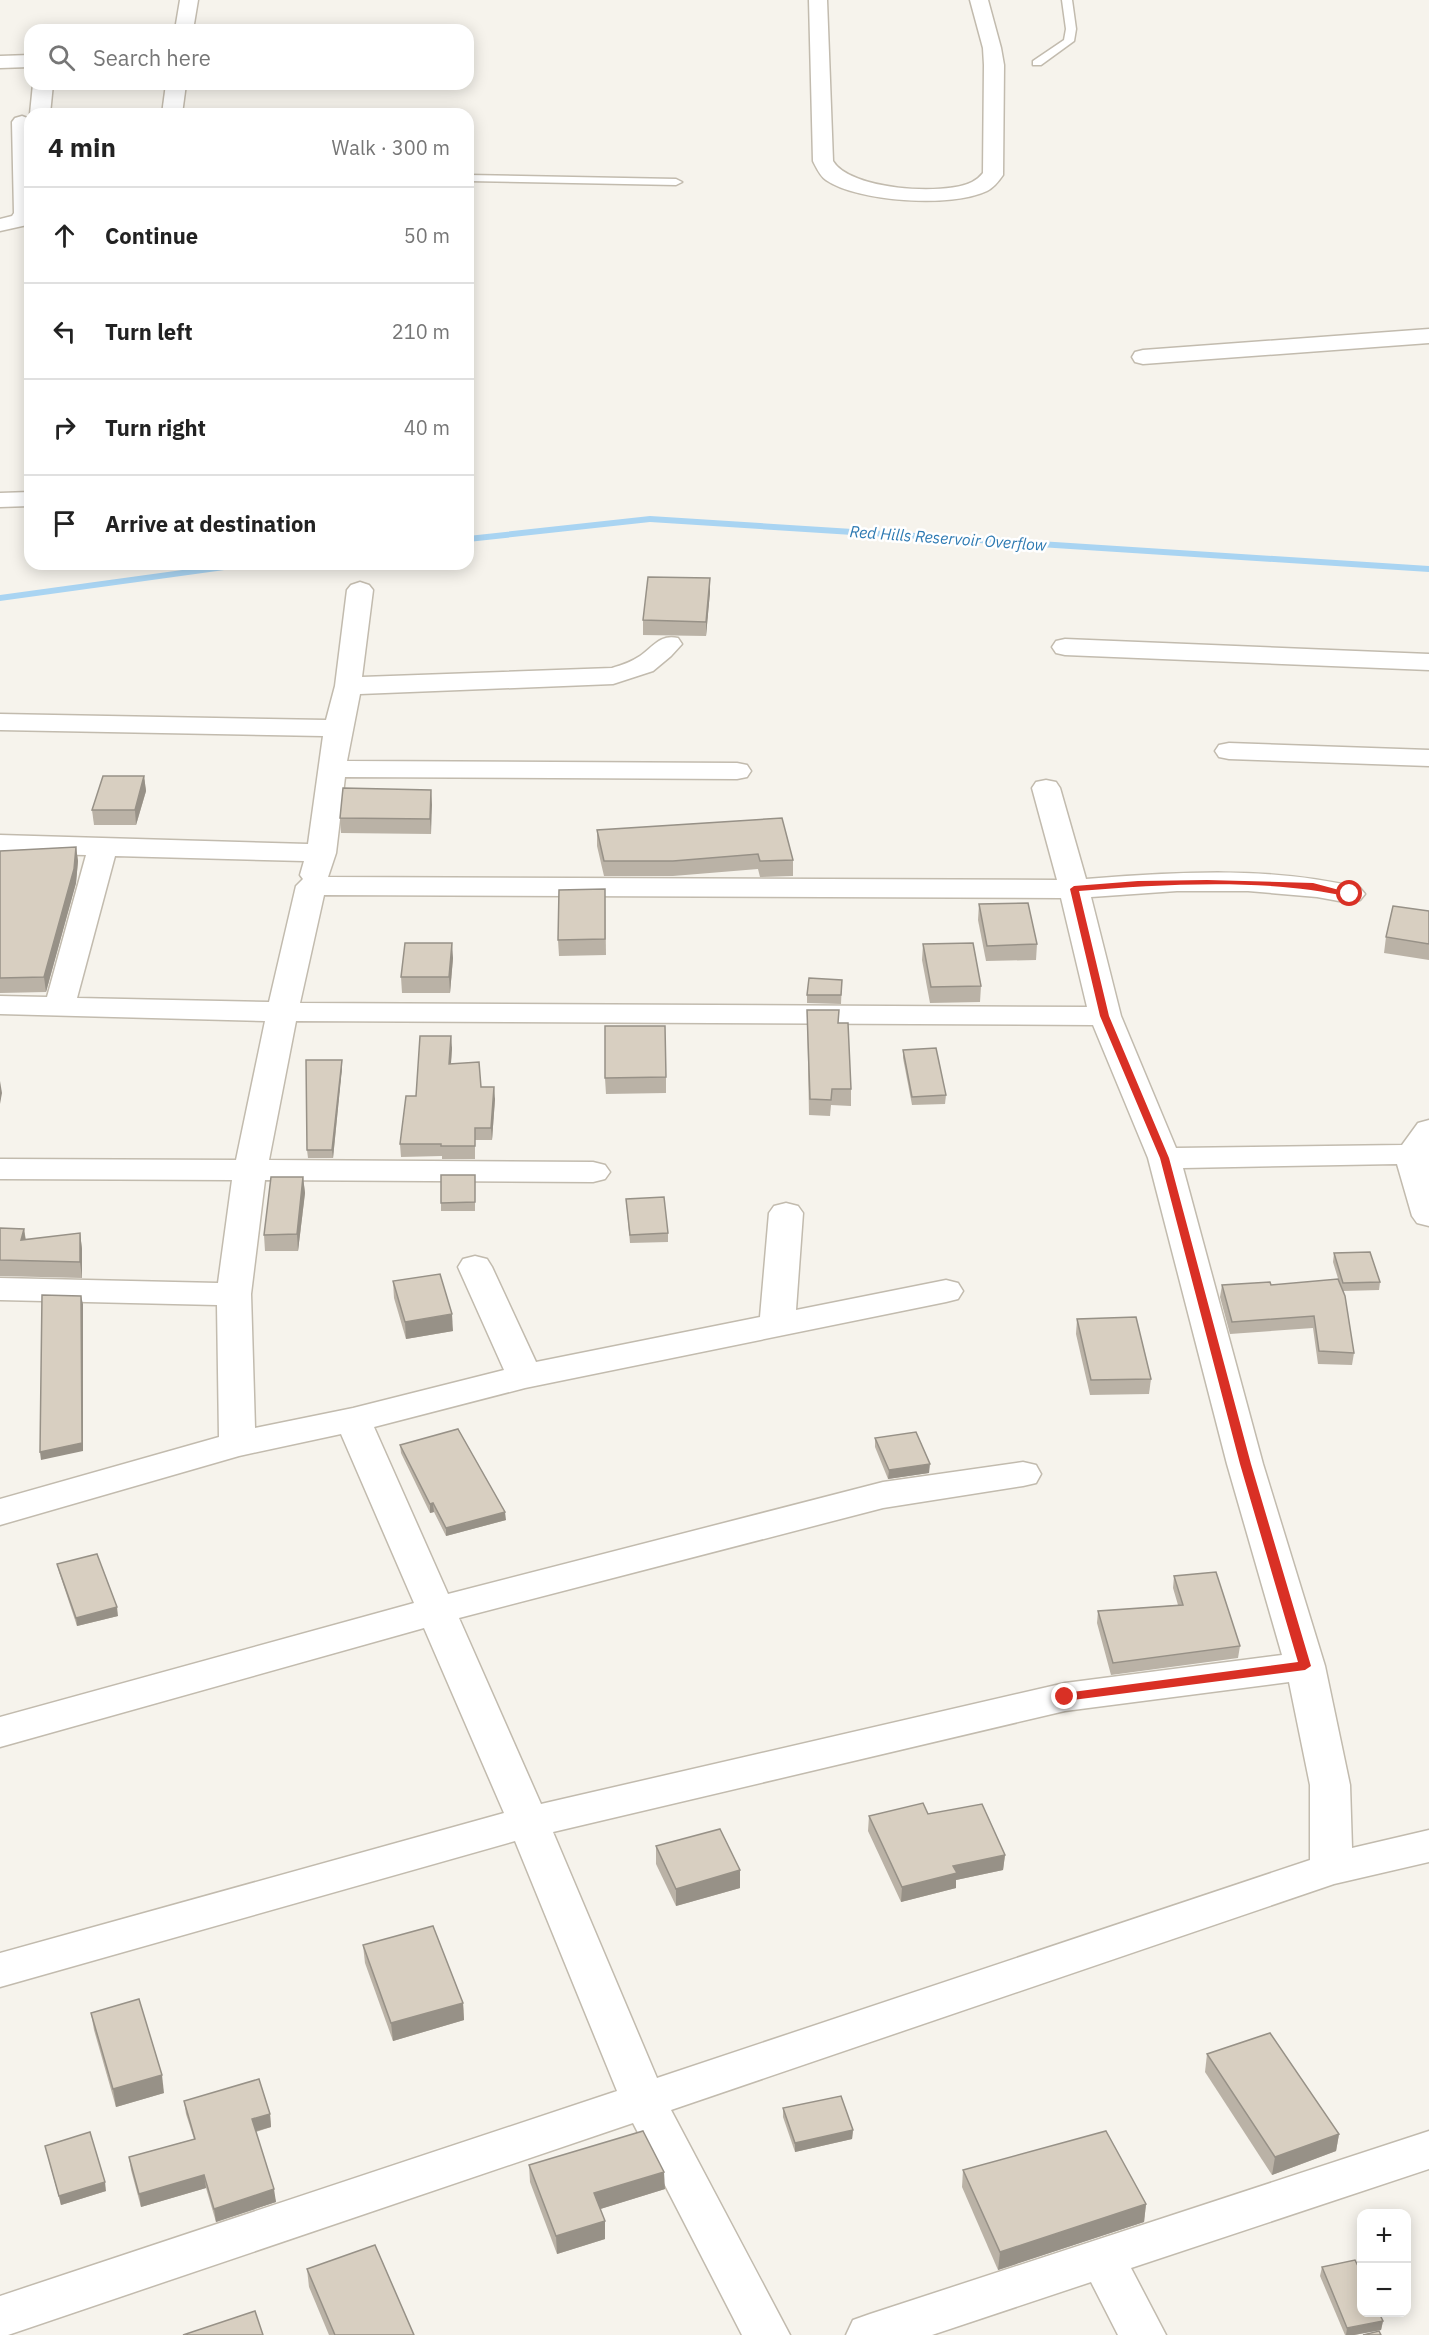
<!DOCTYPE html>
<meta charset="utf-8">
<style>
:root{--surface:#fff;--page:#f2f2f2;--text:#222;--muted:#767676;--line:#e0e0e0}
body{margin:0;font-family:"IBM Plex Sans",sans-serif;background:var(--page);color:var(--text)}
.controls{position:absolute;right:18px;bottom:18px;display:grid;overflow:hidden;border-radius:12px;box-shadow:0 3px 15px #0003}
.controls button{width:54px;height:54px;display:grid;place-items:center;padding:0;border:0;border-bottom:2px solid var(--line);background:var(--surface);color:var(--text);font:30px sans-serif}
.stop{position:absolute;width:18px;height:18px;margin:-14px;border:4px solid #d93025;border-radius:50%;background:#fff}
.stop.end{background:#d93025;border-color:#fff;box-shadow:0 2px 6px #0008}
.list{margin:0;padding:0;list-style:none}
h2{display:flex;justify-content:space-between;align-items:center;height:78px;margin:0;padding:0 24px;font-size:26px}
h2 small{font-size:20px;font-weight:400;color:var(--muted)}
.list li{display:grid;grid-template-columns:39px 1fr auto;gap:18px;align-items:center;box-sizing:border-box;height:96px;padding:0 24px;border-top:2px solid var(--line)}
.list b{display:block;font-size:22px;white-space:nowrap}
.list em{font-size:20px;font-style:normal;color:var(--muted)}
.icon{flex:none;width:33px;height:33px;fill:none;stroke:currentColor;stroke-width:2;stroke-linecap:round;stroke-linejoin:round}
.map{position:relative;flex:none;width:1429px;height:2335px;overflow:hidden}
.search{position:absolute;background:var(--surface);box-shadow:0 3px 15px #0003;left:24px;top:24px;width:450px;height:66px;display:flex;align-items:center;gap:15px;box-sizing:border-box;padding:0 21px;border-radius:18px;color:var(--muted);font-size:22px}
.panel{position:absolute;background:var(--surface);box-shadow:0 3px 15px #0003;left:24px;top:108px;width:450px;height:462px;border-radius:18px}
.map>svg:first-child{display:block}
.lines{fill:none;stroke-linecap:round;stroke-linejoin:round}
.stream{fill:#a9d4f2;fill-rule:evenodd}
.lane-casing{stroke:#c2bbae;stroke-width:3}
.street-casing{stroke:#c2bbae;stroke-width:3}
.lane{fill:#fff;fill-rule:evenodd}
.street{fill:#fff;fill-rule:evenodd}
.wall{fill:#bab2a6}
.shaded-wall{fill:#979187}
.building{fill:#d8cfc1;stroke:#979187;stroke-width:1.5}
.route{fill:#d93025}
.labels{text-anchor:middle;stroke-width:5;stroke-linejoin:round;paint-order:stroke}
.far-water-label{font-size:16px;font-style:italic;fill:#2e7ab2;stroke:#fff}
</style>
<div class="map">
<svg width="1429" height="2335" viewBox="0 0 1429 2335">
<rect width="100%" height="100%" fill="#f6f3ec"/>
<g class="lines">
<g class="stream">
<path d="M 650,516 L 1429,566 L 1429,572 L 650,522 L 468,542 L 468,536 Z"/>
<path d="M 226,564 L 251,564 L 246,567 L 0,601 L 0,595 Z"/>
</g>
<defs>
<g id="lane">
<path d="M 1062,0 L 1072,0 L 1076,29 L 1074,41 L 1041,65 L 1033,65 L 1033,61 L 1064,40 L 1066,29 Z"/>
<path d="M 468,175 L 676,179 L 682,182 L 676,185 L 468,181 Z"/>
</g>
<g id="street">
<path d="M 180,0 L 198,0 L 193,30 L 175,30 Z"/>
<path d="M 809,0 L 827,0 L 833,161 C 850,190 944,196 972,182 C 976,180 980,177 983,173 L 984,65 L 983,48 L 970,0 L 988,0 L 1001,48 L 1004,65 L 1003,175 C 999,181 993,188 987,191 C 952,208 858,202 826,180 C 820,176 816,167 813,161 Z"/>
<path d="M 30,55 L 30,67 L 0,68 L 0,56 Z"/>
<path d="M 33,84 L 53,84 L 50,114 L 30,114 Z"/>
<path d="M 166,84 L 186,84 L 182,114 L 162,114 Z"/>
<path d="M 22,116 L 30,119 L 30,222 L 27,225 L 0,231 L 0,219 L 12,216 L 14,213 L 12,122 L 15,118 Z"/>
<path d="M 1429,329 L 1429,343 L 1143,364 L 1135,362 L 1132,357 L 1135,352 L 1143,350 Z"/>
<path d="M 30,492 L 30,506 L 0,507 L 0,493 Z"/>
<path d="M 360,582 L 369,585 L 373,590 L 362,677 L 612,668 C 622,665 631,662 640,656 C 654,646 660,634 678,638 L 682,644 L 671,656 L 653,671 L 613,684 L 360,694 L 347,761 L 737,763 L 747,765 L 751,771 L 747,777 L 737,779 L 345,777 L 336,853 L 328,877 L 1057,880 L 1032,788 L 1036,782 L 1046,780 L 1056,782 L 1060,788 L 1086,879 C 1177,872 1271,866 1360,888 L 1365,894 L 1360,900 L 1350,903 L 1317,897 L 1248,891 L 1177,891 L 1091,897 L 1121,1016 L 1176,1148 L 1402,1145 L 1418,1123 L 1429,1120 L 1429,1226 L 1417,1223 L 1412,1216 L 1397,1164 L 1183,1168 L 1263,1464 L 1325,1666 L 1350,1785 L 1352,1848 L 1429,1830 L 1429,1862 L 1334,1884 L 671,2110 L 790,2335 L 742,2335 L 633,2123 L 8,2335 L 0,2335 L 0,2296 L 617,2091 L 515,1841 L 0,1987 L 0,1953 L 504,1813 L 424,1628 L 0,1747 L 0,1717 L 414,1603 L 341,1434 L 239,1456 L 0,1525 L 0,1499 L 219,1437 L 217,1305 L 0,1300 L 0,1278 L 218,1283 L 232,1180 L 0,1179 L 0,1159 L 236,1160 L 265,1021 L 0,1014 L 0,996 L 47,997 L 86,855 L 0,853 L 0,835 L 308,844 L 323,736 L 0,730 L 0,714 L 326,720 L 335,686 L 347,590 L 351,585 ZM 115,856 L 304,861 L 300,875 L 303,879 L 296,886 L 269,1002 L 77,998 ZM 324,895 L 1061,898 L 1087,1007 L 300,1003 ZM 296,1021 L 1093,1025 L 1148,1158 L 1227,1464 L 1282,1655 L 1065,1683 L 541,1804 L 459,1618 L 883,1508 L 1023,1486 L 1036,1483 L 1041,1474 L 1036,1465 L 1023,1462 L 883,1482 L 448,1594 L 374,1427 L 525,1388 L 946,1302 L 958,1299 L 963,1291 L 958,1283 L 946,1280 L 796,1310 L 803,1213 L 798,1206 L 786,1203 L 774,1206 L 769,1213 L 760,1317 L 536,1362 L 492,1267 L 487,1259 L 475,1256 L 463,1259 L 458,1267 L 504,1370 L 353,1408 L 255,1428 L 251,1294 L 265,1180 L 593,1182 L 605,1179 L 610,1172 L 605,1165 L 593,1162 L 269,1160 ZM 1289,1682 L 1310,1785 L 1310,1860 L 657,2078 L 553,1832 L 1065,1711 Z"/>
<path d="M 1065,639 L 1429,654 L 1429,670 L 1065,655 L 1056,653 L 1052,647 L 1056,641 Z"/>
<path d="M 1229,743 L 1429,750 L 1429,766 L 1229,759 L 1219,757 L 1215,751 L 1219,745 Z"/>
<path d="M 1429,2131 L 1429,2169 L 1131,2268 L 1166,2335 L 1118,2335 L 1091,2282 L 932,2335 L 846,2335 L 853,2320 L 870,2314 Z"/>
</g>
</defs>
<use href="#lane" class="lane-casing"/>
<use href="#street" class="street-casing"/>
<use href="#lane" class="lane"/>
<use href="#street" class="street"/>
</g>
<g class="wall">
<path d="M 710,592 L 706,636 L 643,635 L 643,620 Z"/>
<path d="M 144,776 L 146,791 L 136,825 L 94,825 L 92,810 Z"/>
<path d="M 431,790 L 431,834 L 341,833 L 340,818 Z"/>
<path d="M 782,818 L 793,860 L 793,876 L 760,877 L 758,869 L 673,876 L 604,876 L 597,846 L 597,830 Z"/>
<path d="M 76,847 L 78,861 L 76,883 L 46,992 L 0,993 L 0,851 Z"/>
<path d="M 605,889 L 606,955 L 559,956 L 558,940 Z"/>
<path d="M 979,904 L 1037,944 L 1036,960 L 986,961 L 978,920 Z"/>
<path d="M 1429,911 L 1429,960 L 1384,953 L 1386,937 Z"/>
<path d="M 923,944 L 981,986 L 980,1002 L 930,1003 L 922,960 Z"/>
<path d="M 453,958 L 450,993 L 402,993 L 401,977 Z"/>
<path d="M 842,980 L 841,1004 L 807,1003 L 807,995 Z"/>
<path d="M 807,1010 L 839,1023 L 851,1089 L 851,1106 L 831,1105 L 830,1116 L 809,1115 Z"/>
<path d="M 452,1048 L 451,1064 L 495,1099 L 492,1140 L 475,1140 L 475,1159 L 442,1159 L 442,1156 L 401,1157 L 400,1144 L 416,1096 Z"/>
<path d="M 903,1050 L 946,1095 L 945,1104 L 912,1105 L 903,1058 Z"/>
<path d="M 342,1060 L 342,1068 L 333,1158 L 308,1158 L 307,1150 Z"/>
<path d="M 666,1077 L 666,1093 L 606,1094 L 605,1078 Z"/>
<path d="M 475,1175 L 475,1211 L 441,1211 L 441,1203 Z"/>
<path d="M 303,1177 L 305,1193 L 298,1251 L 265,1251 L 264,1235 Z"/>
<path d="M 626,1199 L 668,1233 L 668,1242 L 630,1243 Z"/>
<path d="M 0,1228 L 24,1229 L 26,1240 L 80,1233 L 82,1249 L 82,1278 L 0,1276 Z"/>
<path d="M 1334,1253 L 1380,1282 L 1379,1290 L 1343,1291 L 1354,1353 L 1352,1365 L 1318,1364 L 1313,1328 L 1230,1334 L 1220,1297 L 1222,1285 L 1340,1285 L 1333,1262 Z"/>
<path d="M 393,1281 L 453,1331 L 406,1339 L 394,1298 Z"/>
<path d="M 1077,1319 L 1151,1379 L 1149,1394 L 1090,1395 L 1076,1334 Z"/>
<path d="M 875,1438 L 929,1473 L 888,1479 L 875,1447 Z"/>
<path d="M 400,1445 L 506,1520 L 446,1536 L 434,1512 L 430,1513 L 401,1453 Z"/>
<path d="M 57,1564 L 118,1616 L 77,1626 L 59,1572 Z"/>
<path d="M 1174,1576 L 1240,1646 L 1238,1658 L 1111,1675 L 1097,1623 L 1098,1611 L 1178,1605 L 1173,1588 Z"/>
<path d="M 928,1814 L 1005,1855 L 1003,1870 L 956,1880 L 956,1888 L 901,1902 L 868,1831 L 869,1816 Z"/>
<path d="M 656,1846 L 740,1888 L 676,1906 L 656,1864 Z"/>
<path d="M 363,1945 L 463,2003 L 464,2020 L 393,2041 L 365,1963 Z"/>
<path d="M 91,2013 L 164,2093 L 116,2107 L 94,2030 Z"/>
<path d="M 1207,2054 L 1339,2134 L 1336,2151 L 1272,2175 L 1205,2072 Z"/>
<path d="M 184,2101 L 270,2114 L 271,2127 L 256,2132 L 276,2202 L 216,2222 L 206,2188 L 141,2207 L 131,2170 L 129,2157 L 194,2139 L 186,2114 Z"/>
<path d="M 783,2108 L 853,2130 L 852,2139 L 795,2152 L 783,2117 Z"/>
<path d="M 45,2146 L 106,2191 L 61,2205 Z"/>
<path d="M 529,2165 L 665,2189 L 600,2209 L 605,2239 L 557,2254 L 530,2182 Z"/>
<path d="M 963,2170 L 1146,2204 L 1144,2222 L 998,2270 L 962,2187 Z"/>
<path d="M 1322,2267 L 1383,2321 L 1381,2330 L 1354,2335 L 1345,2335 L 1320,2276 Z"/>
<path d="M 307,2269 L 414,2335 L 329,2335 L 309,2287 Z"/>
</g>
<g class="shaded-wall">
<path d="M 710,578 L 710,592 L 706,636 L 706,622 Z"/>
<path d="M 144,776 L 146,791 L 136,825 L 135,810 Z"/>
<path d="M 431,790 L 432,805 L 431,834 L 430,819 Z"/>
<path d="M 76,847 L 78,861 L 76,883 L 46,992 L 44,977 Z"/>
<path d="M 452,943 L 453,958 L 450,993 L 449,977 Z"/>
<path d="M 451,1036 L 452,1048 L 450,1076 L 449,1064 Z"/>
<path d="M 342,1060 L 342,1068 L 333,1158 L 332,1150 Z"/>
<path d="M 0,1081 L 2,1093 L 0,1104 Z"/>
<path d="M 494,1087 L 495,1099 L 492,1140 L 491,1128 Z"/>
<path d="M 303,1177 L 305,1193 L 298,1251 L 297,1234 Z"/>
<path d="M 24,1229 L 26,1244 L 21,1240 Z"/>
<path d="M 80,1233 L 82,1249 L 82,1278 L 80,1262 Z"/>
<path d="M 81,1296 L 83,1304 L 83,1451 L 41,1460 L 40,1452 Z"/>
<path d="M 452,1314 L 453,1331 L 406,1339 L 405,1322 Z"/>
<path d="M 930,1464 L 929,1473 L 888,1479 L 889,1470 Z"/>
<path d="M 433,1503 L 434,1512 L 430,1513 L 430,1504 Z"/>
<path d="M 505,1512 L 506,1520 L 446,1536 L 446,1528 Z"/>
<path d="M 117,1607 L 118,1616 L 77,1626 L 76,1618 Z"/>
<path d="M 1005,1855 L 1003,1870 L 956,1880 L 956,1888 L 901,1902 L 902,1887 L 953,1866 Z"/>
<path d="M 740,1870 L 740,1888 L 676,1906 L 676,1889 Z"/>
<path d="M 463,2003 L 464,2020 L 393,2041 L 391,2023 Z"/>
<path d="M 162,2075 L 164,2093 L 116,2107 L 113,2089 Z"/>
<path d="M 270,2114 L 271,2127 L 253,2132 L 252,2119 Z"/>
<path d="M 853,2130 L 852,2139 L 795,2152 L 795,2143 Z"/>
<path d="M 1339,2134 L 1336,2151 L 1272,2175 L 1275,2157 Z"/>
<path d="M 664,2172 L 665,2189 L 594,2211 L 594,2193 Z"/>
<path d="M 204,2175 L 206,2188 L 141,2207 L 139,2194 Z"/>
<path d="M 105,2182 L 106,2191 L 61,2205 L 59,2196 Z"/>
<path d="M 274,2189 L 276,2202 L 216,2222 L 214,2209 Z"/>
<path d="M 1146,2204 L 1144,2222 L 998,2270 L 1000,2252 Z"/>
<path d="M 605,2221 L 605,2239 L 557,2254 L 556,2236 Z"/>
<path d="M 1383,2321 L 1381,2330 L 1354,2335 L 1346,2335 L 1347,2328 Z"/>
</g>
<g class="building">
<path d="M 648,577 L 710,578 L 706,622 L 643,620 Z"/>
<path d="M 103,776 L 144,776 L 135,810 L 92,810 Z"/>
<path d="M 343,788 L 431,790 L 430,819 L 340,818 Z"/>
<path d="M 782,818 L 793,860 L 760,861 L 758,854 L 673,861 L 604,861 L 597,830 Z"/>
<path d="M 76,847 L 74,869 L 44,977 L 0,978 L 0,851 Z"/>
<path d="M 605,889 L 605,939 L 558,940 L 559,890 Z"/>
<path d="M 1028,903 L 1037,944 L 987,946 L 979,904 Z"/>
<path d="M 1393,906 L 1429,911 L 1429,944 L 1386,937 Z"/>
<path d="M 405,943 L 452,943 L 449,977 L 401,977 Z"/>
<path d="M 973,943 L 981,986 L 931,987 L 923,944 Z"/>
<path d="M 809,978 L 842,980 L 841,995 L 807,995 Z"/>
<path d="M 807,1010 L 839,1010 L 838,1023 L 848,1023 L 851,1089 L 832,1089 L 831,1100 L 810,1099 Z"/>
<path d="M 605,1026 L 665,1026 L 666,1077 L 605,1078 Z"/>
<path d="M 420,1036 L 451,1036 L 449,1064 L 479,1062 L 481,1087 L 494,1087 L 491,1128 L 475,1128 L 475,1146 L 441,1146 L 441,1144 L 400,1144 L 406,1096 L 416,1096 Z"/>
<path d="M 936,1048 L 946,1095 L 912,1097 L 903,1050 Z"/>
<path d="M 306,1060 L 342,1060 L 332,1150 L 307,1150 Z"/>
<path d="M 441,1175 L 475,1175 L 475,1202 L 441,1203 Z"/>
<path d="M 271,1177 L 303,1177 L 297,1234 L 264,1235 Z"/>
<path d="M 664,1197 L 668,1233 L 630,1235 L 626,1199 Z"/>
<path d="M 0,1228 L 24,1229 L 21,1240 L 80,1233 L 80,1262 L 0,1260 Z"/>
<path d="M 1370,1252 L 1380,1282 L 1343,1283 L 1334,1253 Z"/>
<path d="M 440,1274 L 452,1314 L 405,1322 L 393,1281 Z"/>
<path d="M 1338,1279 L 1345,1296 L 1354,1353 L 1319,1351 L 1314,1316 L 1232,1322 L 1222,1285 L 1270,1282 L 1271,1285 Z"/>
<path d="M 42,1295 L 81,1296 L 82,1443 L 40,1452 Z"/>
<path d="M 1136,1317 L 1151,1379 L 1091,1380 L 1077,1319 Z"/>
<path d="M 458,1429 L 505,1512 L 446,1528 L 433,1503 L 430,1504 L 400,1445 Z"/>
<path d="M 916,1432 L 930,1464 L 889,1470 L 875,1438 Z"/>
<path d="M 97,1554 L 117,1607 L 76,1618 L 57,1564 Z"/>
<path d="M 1216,1572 L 1240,1646 L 1113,1663 L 1098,1611 L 1183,1605 L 1174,1576 Z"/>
<path d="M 923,1803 L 928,1814 L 982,1804 L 1005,1855 L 953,1866 L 957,1873 L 902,1887 L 869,1816 Z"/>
<path d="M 720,1829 L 740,1870 L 676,1889 L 656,1846 Z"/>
<path d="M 433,1926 L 463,2003 L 391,2023 L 363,1945 Z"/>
<path d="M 139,1999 L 162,2075 L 113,2089 L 91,2013 Z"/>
<path d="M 1270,2033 L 1339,2134 L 1275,2157 L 1207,2054 Z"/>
<path d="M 259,2079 L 270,2114 L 252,2119 L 274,2189 L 214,2209 L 204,2175 L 139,2194 L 129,2157 L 195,2139 L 184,2101 Z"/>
<path d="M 841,2096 L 853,2130 L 795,2143 L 783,2108 Z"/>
<path d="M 643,2131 L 664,2172 L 594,2193 L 605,2221 L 556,2236 L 529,2165 Z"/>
<path d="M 1106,2131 L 1146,2204 L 1000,2252 L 963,2170 Z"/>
<path d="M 90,2132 L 105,2182 L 59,2196 L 45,2146 Z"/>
<path d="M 375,2245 L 414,2335 L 335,2335 L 307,2269 Z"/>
<path d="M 1355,2260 L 1362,2274 L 1362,2313 L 1379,2313 L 1383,2321 L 1347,2328 L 1322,2267 Z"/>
<path d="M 255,2311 L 263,2335 L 183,2335 Z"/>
<path d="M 1379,2331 L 1381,2335 L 1363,2335 Z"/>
</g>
<path class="route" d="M 1207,880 L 1313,883 L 1354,894 L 1350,897 C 1266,878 1165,884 1079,891 L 1109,1016 L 1169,1158 L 1251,1464 L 1311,1666 L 1305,1670 L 1065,1701 L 1059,1697 L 1065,1693 L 1298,1662 L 1240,1464 L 1160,1158 L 1100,1016 L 1070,889 L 1074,886 L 1138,881 Z"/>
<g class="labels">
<g class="far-water-label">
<text transform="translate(948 538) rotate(4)" y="6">Red Hills Reservoir Overflow</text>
</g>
</g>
</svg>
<div class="controls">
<button>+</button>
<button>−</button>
</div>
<div class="stop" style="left:1350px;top:894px"></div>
<div class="stop end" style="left:1065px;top:1697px"></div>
<div class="search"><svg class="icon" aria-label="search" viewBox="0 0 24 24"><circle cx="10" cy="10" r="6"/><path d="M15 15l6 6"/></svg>Search here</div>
<section class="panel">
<h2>4 min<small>Walk · 300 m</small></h2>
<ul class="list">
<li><svg class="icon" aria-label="ahead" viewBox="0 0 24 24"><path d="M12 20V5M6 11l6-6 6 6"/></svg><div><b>Continue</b></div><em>50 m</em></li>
<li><svg class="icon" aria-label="left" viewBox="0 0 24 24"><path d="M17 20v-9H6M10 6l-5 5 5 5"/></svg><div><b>Turn left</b></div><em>210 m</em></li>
<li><svg class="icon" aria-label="right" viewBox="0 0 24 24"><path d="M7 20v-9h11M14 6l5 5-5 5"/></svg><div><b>Turn right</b></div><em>40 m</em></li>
<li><svg class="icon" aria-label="arrive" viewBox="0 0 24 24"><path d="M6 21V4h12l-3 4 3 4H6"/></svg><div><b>Arrive at destination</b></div></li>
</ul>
</section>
</div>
